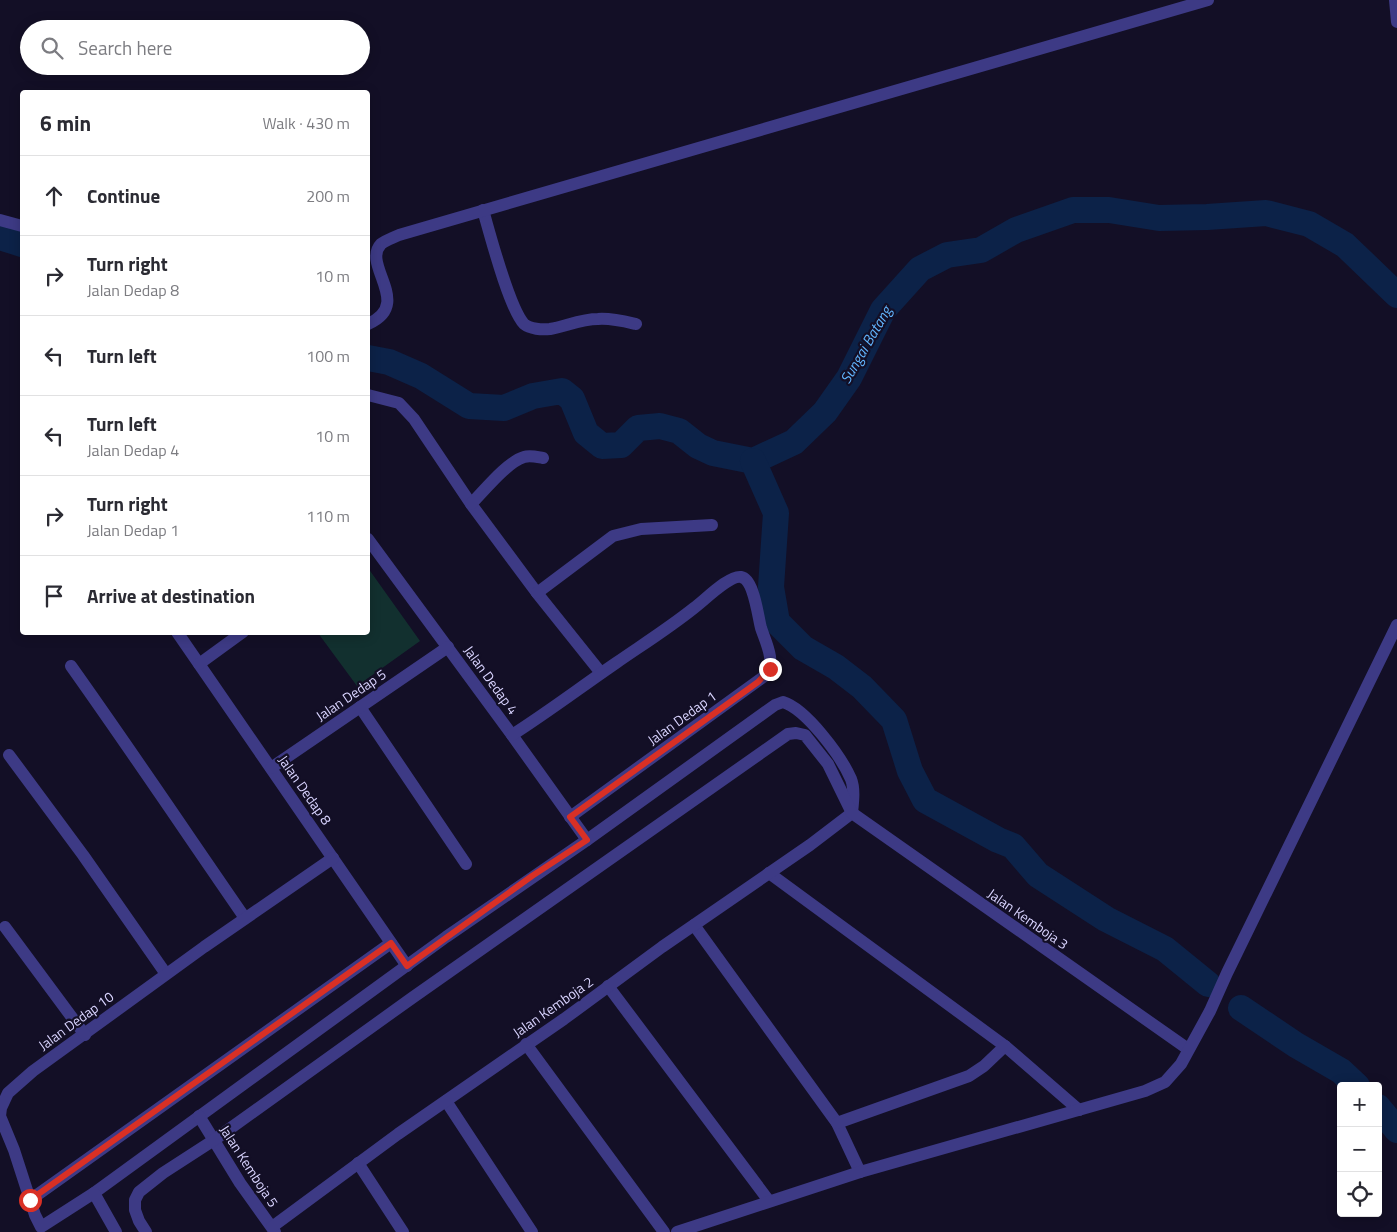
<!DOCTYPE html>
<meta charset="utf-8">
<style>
:root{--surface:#fff;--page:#f2f2f3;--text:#2b2b33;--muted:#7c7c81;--line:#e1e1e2}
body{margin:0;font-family:"Titillium Web",sans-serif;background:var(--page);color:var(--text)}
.controls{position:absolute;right:15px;bottom:15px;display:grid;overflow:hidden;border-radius:5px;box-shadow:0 2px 12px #0003}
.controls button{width:45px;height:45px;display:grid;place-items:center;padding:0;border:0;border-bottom:1px solid var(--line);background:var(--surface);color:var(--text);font:25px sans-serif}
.stop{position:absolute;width:15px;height:15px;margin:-11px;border:4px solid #d93025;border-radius:50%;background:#fff}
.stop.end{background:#d93025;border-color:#fff;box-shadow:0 1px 5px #0008}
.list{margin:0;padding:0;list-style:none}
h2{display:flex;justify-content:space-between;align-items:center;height:65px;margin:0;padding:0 20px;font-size:21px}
h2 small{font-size:16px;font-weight:400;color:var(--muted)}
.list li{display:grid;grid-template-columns:32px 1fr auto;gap:15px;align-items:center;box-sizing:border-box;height:80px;padding:0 20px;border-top:1px solid var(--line)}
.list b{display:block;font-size:19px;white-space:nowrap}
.list p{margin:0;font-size:16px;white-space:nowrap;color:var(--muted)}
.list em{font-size:16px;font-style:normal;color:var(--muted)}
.icon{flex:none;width:28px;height:28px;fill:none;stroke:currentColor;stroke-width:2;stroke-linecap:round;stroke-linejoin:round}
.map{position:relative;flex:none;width:1397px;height:1232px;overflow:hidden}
.search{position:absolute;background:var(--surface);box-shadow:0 2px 12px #0003;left:20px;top:20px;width:350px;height:55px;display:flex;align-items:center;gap:12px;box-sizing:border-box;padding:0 18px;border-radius:28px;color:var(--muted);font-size:19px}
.panel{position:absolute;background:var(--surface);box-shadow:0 2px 12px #0003;left:20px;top:90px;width:350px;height:545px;border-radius:5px}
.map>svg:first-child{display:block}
.green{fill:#12302f}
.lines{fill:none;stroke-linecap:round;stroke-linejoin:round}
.river{stroke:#0c2248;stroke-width:26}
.minor{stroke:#3d3a85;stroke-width:12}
.route{stroke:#d93025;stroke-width:6}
.labels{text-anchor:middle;stroke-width:4.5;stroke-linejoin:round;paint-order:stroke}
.street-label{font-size:14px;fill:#d9d4ff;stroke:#130f26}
.water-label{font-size:15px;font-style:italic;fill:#62b6ff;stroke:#130f26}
</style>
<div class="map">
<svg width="1397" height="1232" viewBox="0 0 1397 1232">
<rect width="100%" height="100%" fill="#130f26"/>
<path class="green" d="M 368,568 L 420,641 L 357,686 L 318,633 L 368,632 Z"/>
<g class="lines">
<g class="river">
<path d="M 0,237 L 22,244"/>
<path d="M 368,358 L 389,362 L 421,376 L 469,406 L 504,408 L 533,396 L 562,391 L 572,399 L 586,433 L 602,446 L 621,445 L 638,428 L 660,426 L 679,431 L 698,446 L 713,453 L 753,461 L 794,442 L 825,412 L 849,378 L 883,310 L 920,269 L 947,255 L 981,250 L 1016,230 L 1073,210 L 1109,210 L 1159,218 L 1207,217 L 1266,213 L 1309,224 L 1345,245 L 1397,295"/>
<path d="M 753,461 L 776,513 L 771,587 L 777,622 L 803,648 L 836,667 L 862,687 L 894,720 L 910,771 L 925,800 L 998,840 L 1013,846 L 1038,875 L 1106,919 L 1165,949 L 1208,984"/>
<path d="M 1241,1008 L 1296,1045 L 1341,1071 L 1357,1086"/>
<path d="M 1378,1107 L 1397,1130"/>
</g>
<g class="minor">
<path d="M 1395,0 L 1397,22"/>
<path d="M 483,210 C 490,234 509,308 524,324 C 530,329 542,330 550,329 C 566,326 582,319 598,319 C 611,318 623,321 636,324"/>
<path d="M 0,220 L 22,226"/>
<path d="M 368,324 C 414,304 361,265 381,244 C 386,240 393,238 399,235 L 1208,0"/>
<path d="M 368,395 L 399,403 L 414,419 L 471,504 L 537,593 L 601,673"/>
<path d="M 471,504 C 484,491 507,462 524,457 C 530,455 537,457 543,458"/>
<path d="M 368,539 L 512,735 L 587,840"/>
<path d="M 537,593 L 613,536 L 641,529 L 712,525"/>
<path d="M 177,632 L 407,966"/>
<path d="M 199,664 L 243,632"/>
<path d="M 71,666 C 130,749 187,834 245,918"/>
<path d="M 360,707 L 466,864"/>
<path d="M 512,735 C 548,712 581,687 616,663 C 642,645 669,628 694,608 C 704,601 729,575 741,577 C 754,579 758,617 761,628 C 766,643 776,661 766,675 L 570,817"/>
<path d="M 9,755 L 83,855 L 166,974"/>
<path d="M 271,768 L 448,647"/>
<path d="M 333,858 L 204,947 L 33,1071 L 8,1093 L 1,1108 L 0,1116 L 14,1150 L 35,1215 L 41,1227 L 94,1193 L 446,937 L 587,840 L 775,705 L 783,702 C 806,709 841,756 851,779 C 855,789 853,803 852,813"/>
<path d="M 769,873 L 1005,1046 L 1079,1110"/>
<path d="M 694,925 L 837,1123 L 860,1172"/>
<path d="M 5,927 L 85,1035"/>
<path d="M 608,986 L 769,1201"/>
<path d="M 526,1044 L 664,1232"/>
<path d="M 446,1101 L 532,1232"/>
<path d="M 199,1116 L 240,1183 L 275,1232"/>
<path d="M 837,1123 L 969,1076 L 984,1066 L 1005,1046"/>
<path d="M 358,1163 L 403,1232"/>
<path d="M 94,1193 L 116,1232"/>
<path d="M 30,1200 L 391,943"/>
<path d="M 272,1227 L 398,1134 L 564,1019 L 662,947 L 810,845 L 852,813"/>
<path d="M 146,1232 L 139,1221 L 135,1210 L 135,1200 L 139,1192 L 163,1173 L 214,1140 L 412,998 L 788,734 L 796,733 L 805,735 L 828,764 L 852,813 L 1188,1049"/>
<path d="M 677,1232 L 860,1172 L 1145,1091 L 1165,1082 L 1181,1064 L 1210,1011 L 1227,973 L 1397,625"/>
</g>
</g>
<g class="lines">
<path class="route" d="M 30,1200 L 391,943 L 407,966 L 532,876 L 587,840 L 570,817 L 758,682 L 770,669"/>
</g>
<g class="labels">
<g class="street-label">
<text transform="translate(491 680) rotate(54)" y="5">Jalan Dedap 4</text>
<text transform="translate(351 695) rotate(-34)" y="5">Jalan Dedap 5</text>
<text transform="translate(682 718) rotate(-36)" y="5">Jalan Dedap 1</text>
<text transform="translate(305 790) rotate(55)" y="5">Jalan Dedap 8</text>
<text transform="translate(1028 919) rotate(35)" y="5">Jalan Kemboja 3</text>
<text transform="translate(553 1007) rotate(-35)" y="5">Jalan Kemboja 2</text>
<text transform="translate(76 1021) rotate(-36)" y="5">Jalan Dedap 10</text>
<text transform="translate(249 1166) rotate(57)" y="5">Jalan Kemboja 5</text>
</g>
<g class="water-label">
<text transform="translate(866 345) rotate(-60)" y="5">Sungai Batang</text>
</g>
</g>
</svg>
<div class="controls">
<button>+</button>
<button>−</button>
<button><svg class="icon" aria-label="locate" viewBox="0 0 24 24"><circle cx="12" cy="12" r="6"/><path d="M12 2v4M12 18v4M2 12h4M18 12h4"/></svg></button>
</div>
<div class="stop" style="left:30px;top:1200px"></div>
<div class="stop end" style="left:770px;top:669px"></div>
<div class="search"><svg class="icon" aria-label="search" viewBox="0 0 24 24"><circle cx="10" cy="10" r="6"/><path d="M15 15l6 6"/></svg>Search here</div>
<section class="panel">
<h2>6 min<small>Walk · 430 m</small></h2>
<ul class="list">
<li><svg class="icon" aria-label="ahead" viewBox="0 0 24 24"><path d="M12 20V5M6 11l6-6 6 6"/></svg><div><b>Continue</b></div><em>200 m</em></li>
<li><svg class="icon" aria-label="right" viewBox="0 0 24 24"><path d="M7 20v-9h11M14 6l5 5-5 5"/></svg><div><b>Turn right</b><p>Jalan Dedap 8</p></div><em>10 m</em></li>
<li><svg class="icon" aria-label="left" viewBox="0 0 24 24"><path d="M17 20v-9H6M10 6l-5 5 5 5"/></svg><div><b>Turn left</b></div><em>100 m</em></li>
<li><svg class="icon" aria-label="left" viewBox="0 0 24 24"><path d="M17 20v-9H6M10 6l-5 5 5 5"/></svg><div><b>Turn left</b><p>Jalan Dedap 4</p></div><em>10 m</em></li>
<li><svg class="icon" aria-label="right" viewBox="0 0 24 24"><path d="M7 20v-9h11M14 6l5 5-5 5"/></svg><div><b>Turn right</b><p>Jalan Dedap 1</p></div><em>110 m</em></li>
<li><svg class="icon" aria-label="arrive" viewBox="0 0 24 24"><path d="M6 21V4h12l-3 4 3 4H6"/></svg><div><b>Arrive at destination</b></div></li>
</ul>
</section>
</div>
